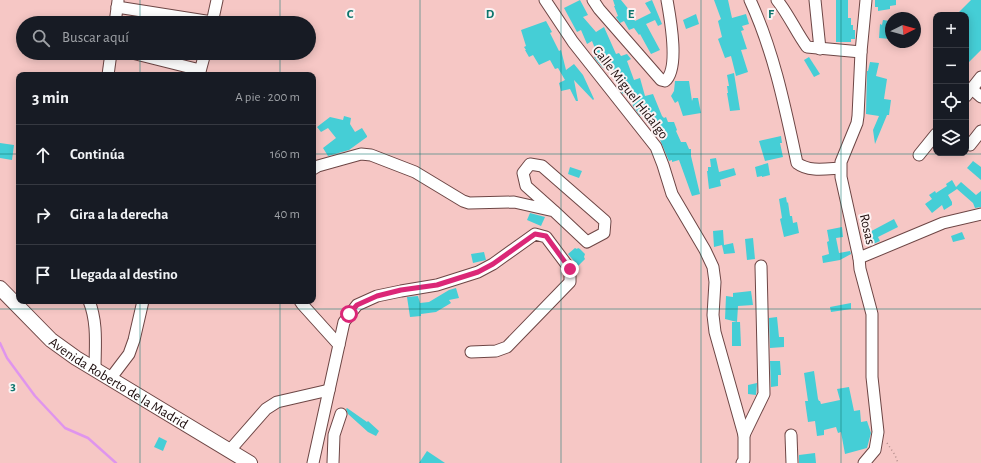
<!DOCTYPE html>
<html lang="es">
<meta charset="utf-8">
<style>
:root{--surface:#171b24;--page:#20242c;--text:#f1f3f6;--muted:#9ea1a6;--line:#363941}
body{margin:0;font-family:"Alegreya Sans",sans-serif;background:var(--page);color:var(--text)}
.controls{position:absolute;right:12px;top:12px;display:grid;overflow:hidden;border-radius:8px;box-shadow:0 2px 10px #0003}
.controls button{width:36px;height:36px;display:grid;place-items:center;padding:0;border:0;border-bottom:1px solid var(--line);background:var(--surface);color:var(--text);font:20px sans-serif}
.compass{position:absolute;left:885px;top:12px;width:36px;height:36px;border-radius:50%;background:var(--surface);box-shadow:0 2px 10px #0003;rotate:85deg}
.stop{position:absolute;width:12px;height:12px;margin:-9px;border:3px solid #db2777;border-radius:50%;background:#fff}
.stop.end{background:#db2777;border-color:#fff;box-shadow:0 1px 4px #0008}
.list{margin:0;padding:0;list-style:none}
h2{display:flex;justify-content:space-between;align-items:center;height:52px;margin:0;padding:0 16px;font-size:17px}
h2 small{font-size:13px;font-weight:400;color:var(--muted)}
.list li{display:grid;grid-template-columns:26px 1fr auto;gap:12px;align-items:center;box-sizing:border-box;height:60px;padding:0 16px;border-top:1px solid var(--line)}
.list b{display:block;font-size:15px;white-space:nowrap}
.list em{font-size:13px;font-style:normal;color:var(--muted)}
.icon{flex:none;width:22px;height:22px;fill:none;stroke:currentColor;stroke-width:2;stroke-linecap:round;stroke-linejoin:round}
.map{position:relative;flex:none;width:981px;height:463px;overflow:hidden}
.search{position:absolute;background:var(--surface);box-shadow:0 2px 10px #0003;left:16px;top:16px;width:300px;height:44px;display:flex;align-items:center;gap:10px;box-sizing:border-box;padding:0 14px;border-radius:22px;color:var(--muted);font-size:15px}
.panel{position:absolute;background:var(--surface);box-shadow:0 2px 10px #0003;left:16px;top:72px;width:300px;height:232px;border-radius:8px}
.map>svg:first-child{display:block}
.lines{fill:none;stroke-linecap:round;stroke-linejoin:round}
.stream{stroke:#df95ed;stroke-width:2.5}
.building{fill:#45ced6}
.minor-casing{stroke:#6d4645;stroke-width:13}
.major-casing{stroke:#6d4645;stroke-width:16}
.path{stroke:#b28d8c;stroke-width:1.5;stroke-dasharray:1 3;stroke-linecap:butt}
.minor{stroke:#fff;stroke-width:11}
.major{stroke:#fff;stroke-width:14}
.route{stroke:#db2777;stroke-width:5}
.grid{fill:none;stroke:#0f766e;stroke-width:1;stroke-opacity:0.55}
.labels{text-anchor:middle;stroke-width:4;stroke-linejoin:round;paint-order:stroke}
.street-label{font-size:14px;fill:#1d0d0d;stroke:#fcf2f2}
.grid-label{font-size:13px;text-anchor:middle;font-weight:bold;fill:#0f766e;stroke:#fcf2f2;stroke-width:4;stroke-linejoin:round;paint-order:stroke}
</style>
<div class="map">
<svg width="981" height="463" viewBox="0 0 981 463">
<rect width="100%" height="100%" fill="#f6c7c5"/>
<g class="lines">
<path class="stream" d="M 0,343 L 7,358 L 35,396 L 65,428 L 88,438 L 116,463"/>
</g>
<g class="building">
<path d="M 580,0 L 588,15 L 583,17 L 596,32 L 604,27 L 616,54 L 619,53 L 621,56 L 627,54 L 631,59 L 627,61 L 634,80 L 640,78 L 645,96 L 653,94 L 662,116 L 664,118 L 666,117 L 668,122 L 674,122 L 677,130 L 676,131 L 681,142 L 686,142 L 689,149 L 691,149 L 691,156 L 700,194 L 692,196 L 679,160 L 672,162 L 672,160 L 669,161 L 652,121 L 648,122 L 646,115 L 640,116 L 633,106 L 629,92 L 623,94 L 621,92 L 611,65 L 603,68 L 596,60 L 594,57 L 598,56 L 592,41 L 587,44 L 581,30 L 577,32 L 564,8 Z"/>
<path d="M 613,0 L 621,0 L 630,11 L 635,21 L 651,13 L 645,3 L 652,0 L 662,24 L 658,26 L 655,20 L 646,24 L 660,50 L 651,54 L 640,34 L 639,35 L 634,28 L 629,30 L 624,21 L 620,23 L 616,17 L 618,16 L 614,6 L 615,6 Z"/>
<path d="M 714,0 L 728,0 L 732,18 L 746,14 L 749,24 L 742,26 L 744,30 L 741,31 L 747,49 L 741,50 L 748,72 L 736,76 L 731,56 L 725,58 L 718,39 L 722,37 L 718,21 L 721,19 Z"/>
<path d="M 836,0 L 848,0 L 848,18 L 851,18 L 851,25 L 853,25 L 853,30 L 855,30 L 855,39 L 851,39 L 851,42 L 836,42 Z"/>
<path d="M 875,0 L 896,0 L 896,5 L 890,6 L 890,9 L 878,11 L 878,7 L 875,7 Z"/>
<path d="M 971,0 L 981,0 L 981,50 L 966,65 L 966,15 L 956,15 Z"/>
<path d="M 696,14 L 699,24 L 686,29 L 683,20 Z"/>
<path d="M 883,20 L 890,21 L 889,25 L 891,25 L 891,39 L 879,38 L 880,24 L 882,25 Z"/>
<path d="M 546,21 L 552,32 L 550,33 L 559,51 L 561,50 L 566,70 L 574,64 L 583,75 L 594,99 L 593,100 L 574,80 L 578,101 L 576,101 L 570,89 L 561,91 L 559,83 L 565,80 L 558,68 L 555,69 L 550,60 L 539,65 L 533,55 L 529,57 L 525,50 L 526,50 L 524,47 L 526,46 L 521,30 Z"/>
<path d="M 809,57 L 820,74 L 814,77 L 804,60 Z"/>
<path d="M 870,62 L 879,63 L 876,76 L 887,79 L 884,99 L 891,100 L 889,115 L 887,115 L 875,144 L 873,130 L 879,116 L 866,114 L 867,71 L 868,71 Z"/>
<path d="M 734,73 L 740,110 L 730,111 L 727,93 L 728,93 L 727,86 L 729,86 L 727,75 Z"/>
<path d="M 675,81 L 689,81 L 692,101 L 693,98 L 698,98 L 701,113 L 683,116 L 678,101 L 675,103 L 671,96 L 674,91 Z"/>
<path d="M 344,116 L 351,118 L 350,124 L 355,132 L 362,128 L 367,136 L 367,137 L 349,150 L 328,156 L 323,148 L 336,138 L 328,128 L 321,132 L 317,127 L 330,117 L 343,120 Z"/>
<path d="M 781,136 L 782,143 L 780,143 L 783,157 L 765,161 L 759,141 Z"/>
<path d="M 0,143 L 14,145 L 12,160 L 0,158 Z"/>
<path d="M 716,158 L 719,172 L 734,168 L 736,175 L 720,180 L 721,186 L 709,189 L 707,171 L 708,171 L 708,167 L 711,167 L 710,159 Z"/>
<path d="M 973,161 L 981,167 L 981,180 L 967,168 Z"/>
<path d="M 768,163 L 770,175 L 762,177 L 762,176 L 757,177 L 755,167 Z"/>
<path d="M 570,167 L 582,171 L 579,178 L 568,174 Z"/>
<path d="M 952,180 L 956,187 L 961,182 L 976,195 L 981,191 L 981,207 L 975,208 L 973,203 L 957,189 L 948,195 L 952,202 L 952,205 L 944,210 L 942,205 L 932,213 L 925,204 L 932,199 L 929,195 L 935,191 L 936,193 L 947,186 L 946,184 Z"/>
<path d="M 786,197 L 787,203 L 788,202 L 790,216 L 792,216 L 793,223 L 797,222 L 799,233 L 784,237 L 780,219 L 782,218 L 779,199 Z"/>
<path d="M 530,213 L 545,217 L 541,226 L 527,220 Z"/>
<path d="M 894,219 L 898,227 L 878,237 L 880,241 L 869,246 L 864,235 Z"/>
<path d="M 842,227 L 843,237 L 836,238 L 839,253 L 850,251 L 851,254 L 840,260 L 823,263 L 822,256 L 829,254 L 827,242 L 829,241 L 827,230 Z"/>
<path d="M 723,230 L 724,245 L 733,243 L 735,253 L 724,254 L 722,245 L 714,247 L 713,231 Z"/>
<path d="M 962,232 L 965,239 L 953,242 L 951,236 Z"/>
<path d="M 753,238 L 755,259 L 747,260 L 745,239 Z"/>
<path d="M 575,248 L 577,249 L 578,248 L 580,249 L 585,254 L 584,257 L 585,259 L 578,266 L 568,254 Z"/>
<path d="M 484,252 L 486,260 L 473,263 L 471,254 Z"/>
<path d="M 456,288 L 459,298 L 449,300 L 451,303 L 436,312 L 421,314 L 421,316 L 410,317 L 407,297 L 418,296 L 420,303 L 429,302 L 449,290 Z"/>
<path d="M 751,291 L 753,305 L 738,306 L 737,322 L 725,319 L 726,296 L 733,297 L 733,293 Z"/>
<path d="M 851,303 L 851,309 L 831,312 L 830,307 Z"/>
<path d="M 777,317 L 779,337 L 784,337 L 784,347 L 770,348 L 769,318 Z"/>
<path d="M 732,322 L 740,322 L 741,346 L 732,346 Z"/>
<path d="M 770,361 L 780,361 L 781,375 L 778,375 L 778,386 L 771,387 Z"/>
<path d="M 814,371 L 818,399 L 819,401 L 820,401 L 821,404 L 840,400 L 837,389 L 849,387 L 854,411 L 860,410 L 861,422 L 867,421 L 871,433 L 867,448 L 845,454 L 841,432 L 838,433 L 836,427 L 824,430 L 824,435 L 817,436 L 815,421 L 808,422 L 805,401 L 808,401 L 804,373 Z"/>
<path d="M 757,383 L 756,395 L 748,394 L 748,385 Z"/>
<path d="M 347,408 L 367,422 L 368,421 L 379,431 L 376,436 L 368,432 L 348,414 L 346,409 Z"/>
<path d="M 159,437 L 167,441 L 163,451 L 154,447 Z"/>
<path d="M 427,451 L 445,463 L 419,463 Z"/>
<path d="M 815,453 L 816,463 L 799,463 L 799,455 Z"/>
</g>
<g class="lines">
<defs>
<g id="minor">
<path d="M 545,0 L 573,42 L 656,147 L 663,165 L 672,194 L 705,250 L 713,267 L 715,282 L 713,315 L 715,332 L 744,435 L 744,460 L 742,463"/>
<path d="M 593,0 L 599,9 L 661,80 L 665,81 C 680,69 670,17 667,0"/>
<path d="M 750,0 C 774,52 785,107 797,163 C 809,172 825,169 840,168"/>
<path d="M 777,0 C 789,15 796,32 807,47 L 861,52"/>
<path d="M 815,0 L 820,49"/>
<path d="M 117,7 L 212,22"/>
<path d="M 115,23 L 118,1"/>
<path d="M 212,23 L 217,0"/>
<path d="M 132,53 L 200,70"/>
<path d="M 108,75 L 111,53"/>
<path d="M 199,75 L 205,53"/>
<path d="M 972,89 L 981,97"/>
<path d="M 966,96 L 981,77"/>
<path d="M 970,145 L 981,131"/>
<path d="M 919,155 L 936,134"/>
<path d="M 313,169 L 318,166 L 361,154 L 371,155 L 415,172 L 463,201 L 469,203 L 514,202 L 554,211 L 587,242 L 604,233 L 605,221 L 542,166 L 530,164 L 523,173 L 526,186 L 554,211"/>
<path d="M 859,258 L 943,223 L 981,214"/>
<path d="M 89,301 C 98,323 95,347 95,370"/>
<path d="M 300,301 L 302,304 L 339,345"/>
<path d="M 110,379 L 129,354 L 134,340 L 143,301"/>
<path d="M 744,435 L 764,394 L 761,266"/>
<path d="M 791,435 L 792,463"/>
<path d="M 230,450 L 266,409 L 277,402 L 329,390"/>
<path d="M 313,463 L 344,322 L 357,305 L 377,296 L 401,291 L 437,285 L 478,272 L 493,264 L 535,234 L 546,237 L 570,269 L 570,282 L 507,347 L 496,351 L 471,352"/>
<path d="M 333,463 L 334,435 L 341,414"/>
<path d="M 864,463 L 875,450 L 878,432 L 872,377 L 872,314 L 860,269 L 859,258 L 841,177 L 841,162 L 857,123 L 858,116 L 861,52 L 866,0"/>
</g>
<g id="major">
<path id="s1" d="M 0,288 L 51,340 L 76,358 L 250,463"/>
</g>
</defs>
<use href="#minor" class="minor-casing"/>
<use href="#major" class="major-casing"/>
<path class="path" d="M 887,443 L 895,455 L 898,463"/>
<use href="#minor" class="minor"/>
<use href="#major" class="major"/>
</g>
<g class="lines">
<path class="route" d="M 349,314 L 357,305 L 377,296 L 401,290 L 437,285 L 478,272 L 493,264 L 535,234 L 546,236 L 570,269"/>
</g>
<path class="grid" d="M 140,0 L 140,23M 280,0 L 280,23M 420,0 L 420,463M 561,0 L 561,463M 701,0 L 701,463M 841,0 L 841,463M 140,53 L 140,75M 280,53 L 280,75M 0,154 L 19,154M 313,154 L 981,154M 140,301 L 140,463M 280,301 L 280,463M 0,309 L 981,309"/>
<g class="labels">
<g class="street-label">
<text transform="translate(631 92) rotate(52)" y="5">Calle Miguel Hidalgo</text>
<text transform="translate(868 229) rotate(77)" y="5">Rosas</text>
<text dy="5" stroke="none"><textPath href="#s1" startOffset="153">Avenida Roberto de la Madrid</textPath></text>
</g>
</g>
<g class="grid-label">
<text x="350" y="18">C</text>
<text x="490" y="18">D</text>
<text x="631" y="18">E</text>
<text x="771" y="18">F</text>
<text x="13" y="390">3</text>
</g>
</svg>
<div class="controls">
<button>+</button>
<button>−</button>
<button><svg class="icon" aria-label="locate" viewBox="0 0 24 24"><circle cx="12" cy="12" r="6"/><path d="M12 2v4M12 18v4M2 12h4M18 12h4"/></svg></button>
<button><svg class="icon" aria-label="layers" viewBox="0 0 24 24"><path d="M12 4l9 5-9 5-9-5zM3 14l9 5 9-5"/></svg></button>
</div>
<svg class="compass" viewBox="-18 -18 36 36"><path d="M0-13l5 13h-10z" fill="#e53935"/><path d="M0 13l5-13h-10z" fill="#9ea1a6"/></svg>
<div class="stop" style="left:349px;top:314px"></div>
<div class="stop end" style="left:570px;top:269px"></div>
<div class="search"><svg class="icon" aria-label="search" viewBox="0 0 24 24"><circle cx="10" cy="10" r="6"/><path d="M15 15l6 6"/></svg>Buscar aquí</div>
<section class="panel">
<h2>3 min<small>A pie · 200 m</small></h2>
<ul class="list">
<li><svg class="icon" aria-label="ahead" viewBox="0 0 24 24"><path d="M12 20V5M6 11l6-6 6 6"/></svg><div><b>Continúa</b></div><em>160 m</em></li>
<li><svg class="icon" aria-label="right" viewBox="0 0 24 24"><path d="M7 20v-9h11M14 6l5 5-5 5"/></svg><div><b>Gira a la derecha</b></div><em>40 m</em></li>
<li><svg class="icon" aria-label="arrive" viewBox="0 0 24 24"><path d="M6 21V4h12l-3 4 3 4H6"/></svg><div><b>Llegada al destino</b></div></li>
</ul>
</section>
</div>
